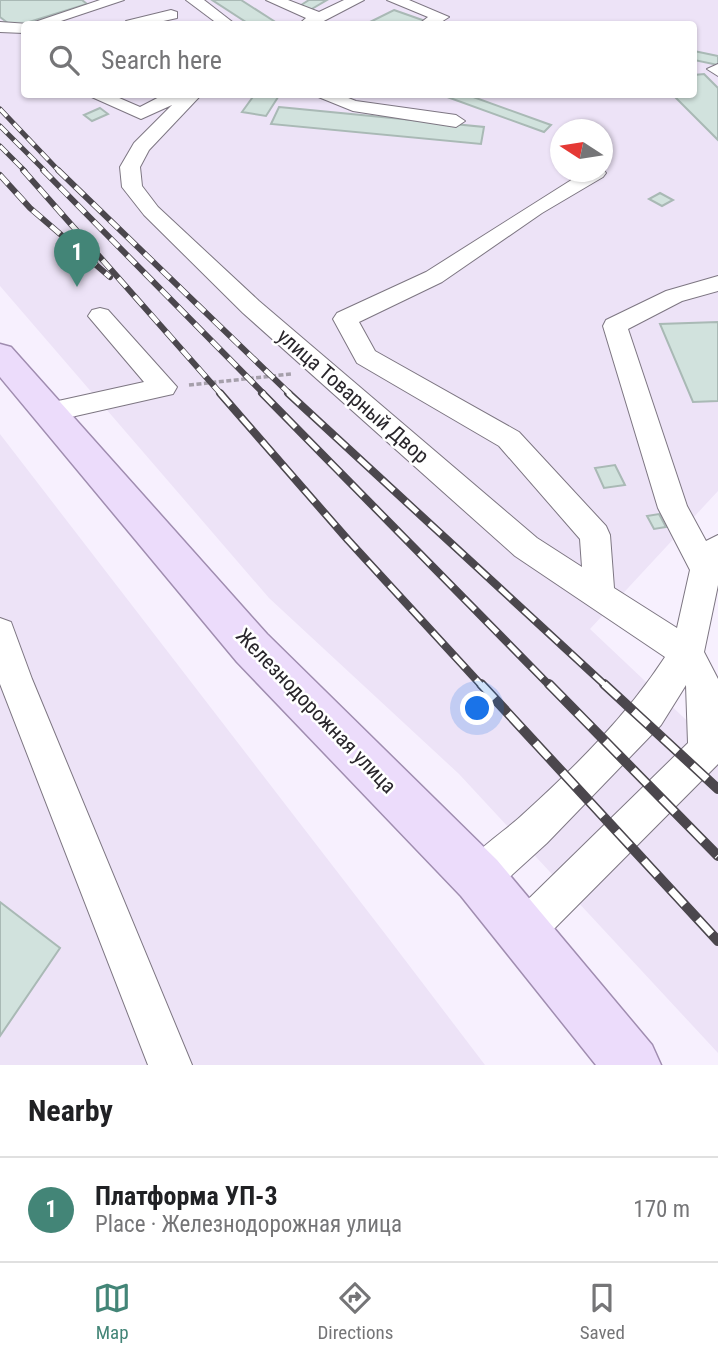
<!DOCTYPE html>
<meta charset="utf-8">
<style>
:root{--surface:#fff;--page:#f2f2f2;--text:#202124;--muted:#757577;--line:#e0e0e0;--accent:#438577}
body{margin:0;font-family:"Roboto Condensed",sans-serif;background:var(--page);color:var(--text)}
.compass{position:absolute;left:550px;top:119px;width:63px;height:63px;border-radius:50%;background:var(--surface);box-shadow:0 2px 5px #0004;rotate:282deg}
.you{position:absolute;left:478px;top:709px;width:24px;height:24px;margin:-18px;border:5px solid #fff;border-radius:50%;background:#1a73e8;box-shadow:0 0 0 10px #1a73e833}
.badge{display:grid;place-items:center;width:46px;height:46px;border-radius:50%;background:var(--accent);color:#fff;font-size:23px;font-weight:700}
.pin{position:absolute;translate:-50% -58px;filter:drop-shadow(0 2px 4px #0008)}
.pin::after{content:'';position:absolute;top:37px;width:24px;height:21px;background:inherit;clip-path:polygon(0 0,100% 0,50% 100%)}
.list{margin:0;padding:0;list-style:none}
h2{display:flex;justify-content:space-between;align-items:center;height:91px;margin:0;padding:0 28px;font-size:30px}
h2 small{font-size:23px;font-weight:400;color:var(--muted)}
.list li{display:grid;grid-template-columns:46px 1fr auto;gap:21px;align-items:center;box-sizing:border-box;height:105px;padding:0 28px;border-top:2px solid var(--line)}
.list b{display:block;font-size:26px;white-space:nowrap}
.list p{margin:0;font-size:23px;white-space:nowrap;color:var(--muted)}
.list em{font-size:23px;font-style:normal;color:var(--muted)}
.icon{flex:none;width:38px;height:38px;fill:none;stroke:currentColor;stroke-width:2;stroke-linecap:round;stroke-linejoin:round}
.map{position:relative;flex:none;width:718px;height:1065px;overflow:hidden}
.search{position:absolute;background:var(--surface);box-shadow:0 2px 5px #0004;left:21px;right:21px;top:21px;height:77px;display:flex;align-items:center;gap:18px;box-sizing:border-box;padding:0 24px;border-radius:7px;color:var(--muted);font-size:26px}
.sheet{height:196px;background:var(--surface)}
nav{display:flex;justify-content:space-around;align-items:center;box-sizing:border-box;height:98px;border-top:2px solid var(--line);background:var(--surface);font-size:19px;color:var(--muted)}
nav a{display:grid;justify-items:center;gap:4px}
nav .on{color:var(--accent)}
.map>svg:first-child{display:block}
.built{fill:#ede3f7;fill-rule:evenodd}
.building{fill:#d1e2dd;stroke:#a9b9b5;stroke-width:2}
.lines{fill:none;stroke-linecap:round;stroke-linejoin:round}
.minor-casing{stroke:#7d7682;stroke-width:2}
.major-casing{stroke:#a08db0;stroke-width:3}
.path{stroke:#a59faa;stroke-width:3.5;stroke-dasharray:5 2.5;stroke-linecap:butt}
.minor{fill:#fff;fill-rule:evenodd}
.major{fill:#ecdcfb;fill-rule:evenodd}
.rail-far3-casing{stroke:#4b474d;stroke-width:5}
.rail-far2-casing{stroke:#4b474d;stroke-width:6}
.rail-far1-casing{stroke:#4b474d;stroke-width:8}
.rail-casing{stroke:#4b474d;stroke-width:10}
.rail-far3{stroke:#fff;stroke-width:3.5;stroke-dasharray:10;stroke-linecap:butt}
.rail-far2{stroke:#fff;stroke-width:4.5;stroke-dasharray:12;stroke-linecap:butt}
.rail-far1{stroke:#fff;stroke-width:5;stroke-dasharray:16;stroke-linecap:butt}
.rail{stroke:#fff;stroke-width:7;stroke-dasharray:20;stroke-linecap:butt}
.labels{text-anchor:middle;stroke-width:5;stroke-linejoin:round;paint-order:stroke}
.street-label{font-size:21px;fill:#29262b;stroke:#fff}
</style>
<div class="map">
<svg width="718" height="1065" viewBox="0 0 718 1065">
<rect width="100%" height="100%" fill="#f7f0fe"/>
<g class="built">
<path d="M 0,0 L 718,0 L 718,491 L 590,629 L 718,750 L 718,1053 L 459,774 L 269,598 L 0,286 ZM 24,24 L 694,24 L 694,94 L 24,94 ZM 560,130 L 602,130 L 602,172 L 560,172 Z"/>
<path d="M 0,434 L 386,935 L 485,1065 L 0,1065 Z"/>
</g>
<g class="building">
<path d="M 0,0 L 82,0 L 87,4 L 13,27 L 0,17 Z"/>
<path d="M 212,0 L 241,0 L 277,23 L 249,24 Z"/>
<path d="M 309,0 L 327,0 L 310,10 L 298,7 Z"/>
<path d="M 394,10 L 428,22 L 366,24 Z"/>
<path d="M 694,51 L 718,56 L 718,65 L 694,60 Z"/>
<path d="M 704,74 L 718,88 L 718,140 L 672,94 L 694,94 L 694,75 Z"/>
<path d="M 255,94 L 280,94 L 266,116 L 242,112 Z"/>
<path d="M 439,94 L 465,94 L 551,125 L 544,132 Z"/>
<path d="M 279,107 L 484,127 L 481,144 L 271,124 Z"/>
<path d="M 100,108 L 108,114 L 92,121 L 84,115 Z"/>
<path d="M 660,193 L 673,200 L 662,206 L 649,199 Z"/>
<path d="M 718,322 L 718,401 L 693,402 L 660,324 Z"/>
<path d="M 615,465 L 625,485 L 604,488 L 595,468 Z"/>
<path d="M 659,514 L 666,527 L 654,529 L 647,516 Z"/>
<path d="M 0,902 L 60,948 L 0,1036 Z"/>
</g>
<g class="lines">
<defs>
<g id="minor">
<path d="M 100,0 L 124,0 L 52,24 L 29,24 Z"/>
<path d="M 186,0 L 204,0 L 235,24 L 218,24 Z"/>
<path d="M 266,0 L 288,0 L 319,12 L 344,0 L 364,0 L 318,24 L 299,24 L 306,18 Z"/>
<path d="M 387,0 L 409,0 L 449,17 L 438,24 L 419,24 L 428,17 Z"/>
<path d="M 171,10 L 177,12 L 177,18 L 150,24 L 124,24 L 126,21 Z"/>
<path d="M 0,22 L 29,24 L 24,24 L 24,33 L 0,32 Z"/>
<path d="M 718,64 L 718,76 L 707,69 Z"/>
<path d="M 85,94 L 110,94 L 140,107 L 165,94 L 202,94 L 149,150 L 140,167 L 142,186 L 158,207 L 259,301 L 537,538 L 582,567 L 580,539 L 499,446 L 357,363 L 333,319 L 337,313 L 426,272 L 584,172 L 602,172 L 603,169 L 606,173 L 603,177 L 542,213 L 442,282 L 359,322 L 375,351 L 519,432 L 606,526 L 610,535 L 614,588 L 677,628 L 690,570 L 658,508 L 603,326 L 606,320 L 666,291 L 718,276 L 718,291 L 682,301 L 628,329 L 687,506 L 706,541 L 718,535 L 718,585 L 704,652 L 718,679 L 718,764 L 537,946 L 523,952 L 509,946 L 503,932 L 509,918 L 688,743 L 686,685 L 661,725 L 547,843 L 493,892 L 479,898 L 465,892 L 459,878 C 470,852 499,836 520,817 C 573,769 626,717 665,657 L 515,556 L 243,313 L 144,215 L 122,187 L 120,167 L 134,143 L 172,105 L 141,119 Z"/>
<path d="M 311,94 L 338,94 L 356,101 L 456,115 L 465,121 L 456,127 L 353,111 Z"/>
<path d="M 100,308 L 108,310 L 177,387 L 173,394 L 164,396 L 49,422 L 40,419 L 36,412 L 40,405 L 144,382 L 88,316 L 92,310 Z"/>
<path d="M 0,618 L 11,622 L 32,679 L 192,1065 L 148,1065 L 0,684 Z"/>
</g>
<path id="major" d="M 0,344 L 11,347 L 267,634 L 497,860 L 652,1045 L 661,1065 L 596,1065 L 461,896 L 237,662 L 0,377 Z"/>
</defs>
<use href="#minor" class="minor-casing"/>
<use href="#major" class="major-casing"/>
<path class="path" d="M 189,385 L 291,374"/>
<use href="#minor" class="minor"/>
<use href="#major" class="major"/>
<defs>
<g id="rail-far3">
<path d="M 0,109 L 59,171"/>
<path d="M 0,126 L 45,171"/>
<path d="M 0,146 L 25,171"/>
</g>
<g id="rail-far2">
<path d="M 23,170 L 221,394"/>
<path d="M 43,170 L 264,394"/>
<path d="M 58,170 L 290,394"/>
<path d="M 0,175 L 30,208 L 110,277"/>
</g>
<g id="rail-far1">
<path d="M 220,393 L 348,540 L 482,686"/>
<path d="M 262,393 L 550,686"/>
<path d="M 288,393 L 606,686"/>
</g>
<g id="rail">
<path d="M 481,684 L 718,941"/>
<path d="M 549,684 L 718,856"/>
<path d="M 604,684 L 718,789"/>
</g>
</defs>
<use href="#rail-far3" class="rail-far3-casing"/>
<use href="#rail-far2" class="rail-far2-casing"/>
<use href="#rail-far1" class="rail-far1-casing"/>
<use href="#rail" class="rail-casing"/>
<use href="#rail-far3" class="rail-far3"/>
<use href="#rail-far2" class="rail-far2"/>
<use href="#rail-far1" class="rail-far1"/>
<use href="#rail" class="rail"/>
</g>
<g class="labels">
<g class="street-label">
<text transform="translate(353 396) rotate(41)" y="7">улица Товарный Двор</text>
<text transform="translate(316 711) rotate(46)" y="7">Железнодорожная улица</text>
</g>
</g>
</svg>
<svg class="compass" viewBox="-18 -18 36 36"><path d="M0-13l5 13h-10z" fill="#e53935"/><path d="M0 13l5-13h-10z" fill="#757577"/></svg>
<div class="you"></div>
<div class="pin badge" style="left:77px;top:287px">1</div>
<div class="search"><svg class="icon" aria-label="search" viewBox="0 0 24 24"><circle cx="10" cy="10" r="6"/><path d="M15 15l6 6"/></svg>Search here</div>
</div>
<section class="sheet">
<h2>Nearby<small></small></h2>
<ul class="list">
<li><span class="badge">1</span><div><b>Платформа УП-3</b><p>Place · Железнодорожная улица</p></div><em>170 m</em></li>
</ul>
</section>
<nav>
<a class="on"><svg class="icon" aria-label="map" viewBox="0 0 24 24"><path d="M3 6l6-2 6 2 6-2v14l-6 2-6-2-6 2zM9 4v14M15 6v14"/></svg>Map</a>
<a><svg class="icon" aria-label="directions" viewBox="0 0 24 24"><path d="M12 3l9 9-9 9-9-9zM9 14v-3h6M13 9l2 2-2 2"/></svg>Directions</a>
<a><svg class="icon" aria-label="saved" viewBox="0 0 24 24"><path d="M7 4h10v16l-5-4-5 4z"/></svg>Saved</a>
</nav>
